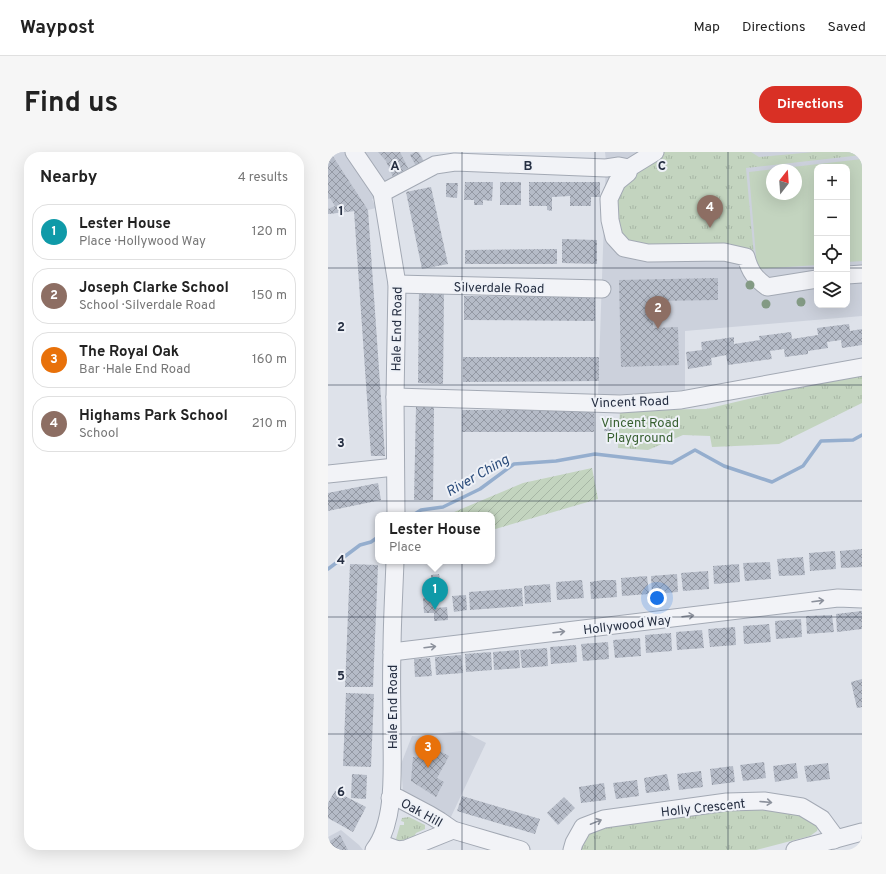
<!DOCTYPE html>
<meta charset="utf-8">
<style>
:root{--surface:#fff;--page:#f6f6f6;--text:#222;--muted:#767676;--line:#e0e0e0;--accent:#d93025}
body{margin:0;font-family:Overpass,sans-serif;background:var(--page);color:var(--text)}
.controls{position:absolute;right:12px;top:12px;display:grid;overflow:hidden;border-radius:8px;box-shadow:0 4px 16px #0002}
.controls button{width:36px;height:36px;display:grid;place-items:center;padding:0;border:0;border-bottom:1px solid var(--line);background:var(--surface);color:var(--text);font:20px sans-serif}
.compass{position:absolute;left:438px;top:12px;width:36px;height:36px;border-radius:50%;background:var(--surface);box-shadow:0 4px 16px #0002;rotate:17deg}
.you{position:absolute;left:329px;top:446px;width:14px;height:14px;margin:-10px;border:3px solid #fff;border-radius:50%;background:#1a73e8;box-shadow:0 0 0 6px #1a73e833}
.badge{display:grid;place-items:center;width:26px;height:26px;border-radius:50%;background:var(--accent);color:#fff;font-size:13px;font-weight:700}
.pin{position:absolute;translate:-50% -33px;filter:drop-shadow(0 1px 2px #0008)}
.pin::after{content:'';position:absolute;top:21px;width:14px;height:12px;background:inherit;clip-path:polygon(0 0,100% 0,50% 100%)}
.popup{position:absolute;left:47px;top:360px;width:120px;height:52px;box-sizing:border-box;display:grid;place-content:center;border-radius:8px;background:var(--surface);filter:drop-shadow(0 1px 3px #0005);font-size:13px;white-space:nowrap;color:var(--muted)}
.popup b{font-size:15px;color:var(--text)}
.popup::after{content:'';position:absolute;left:50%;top:100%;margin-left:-8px;border:8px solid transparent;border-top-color:var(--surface)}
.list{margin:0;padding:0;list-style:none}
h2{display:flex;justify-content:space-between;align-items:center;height:52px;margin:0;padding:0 16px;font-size:17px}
h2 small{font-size:13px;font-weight:400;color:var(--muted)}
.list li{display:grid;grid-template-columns:26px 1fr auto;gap:12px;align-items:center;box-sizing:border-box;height:56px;margin:0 8px 8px;padding:0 8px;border:1px solid var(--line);border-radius:16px}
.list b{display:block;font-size:15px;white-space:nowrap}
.list p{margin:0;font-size:13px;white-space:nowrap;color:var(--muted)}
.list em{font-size:13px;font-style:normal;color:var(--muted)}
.icon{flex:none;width:22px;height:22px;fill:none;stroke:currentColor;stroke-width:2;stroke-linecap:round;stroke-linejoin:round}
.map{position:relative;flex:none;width:534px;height:698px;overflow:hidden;border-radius:16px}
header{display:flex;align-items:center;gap:24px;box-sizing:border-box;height:56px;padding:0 20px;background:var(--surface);border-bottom:1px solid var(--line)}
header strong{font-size:19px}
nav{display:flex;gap:22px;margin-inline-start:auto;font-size:14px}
.intro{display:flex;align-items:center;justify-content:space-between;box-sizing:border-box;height:96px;padding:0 24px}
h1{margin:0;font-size:28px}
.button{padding:10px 18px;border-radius:16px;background:var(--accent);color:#fff;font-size:14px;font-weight:700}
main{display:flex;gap:24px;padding:0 24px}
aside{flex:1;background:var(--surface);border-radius:16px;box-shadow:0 4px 16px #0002}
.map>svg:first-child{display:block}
.built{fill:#ccd1dc;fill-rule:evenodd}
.grass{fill:url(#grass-tufts)}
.garden{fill:url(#garden-furrows)}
.pitch{fill:#c3d4bf;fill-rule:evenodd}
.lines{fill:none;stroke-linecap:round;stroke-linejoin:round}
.stream{stroke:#95aece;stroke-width:3.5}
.building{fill:url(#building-cross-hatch)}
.minor-casing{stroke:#a3a9b4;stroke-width:19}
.minor{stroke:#f2f3f7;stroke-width:17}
.tree{fill:#839a84}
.oneway{stroke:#8c919c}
.grid{fill:none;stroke:#262f42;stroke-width:1;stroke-opacity:0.55}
.labels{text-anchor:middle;stroke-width:4;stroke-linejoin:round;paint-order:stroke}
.street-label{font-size:13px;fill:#262f42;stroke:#eef1f7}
.park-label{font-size:13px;fill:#386031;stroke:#eef1f7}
.water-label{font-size:14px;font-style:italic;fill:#2b4c7b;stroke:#eef1f7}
.grid-label{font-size:13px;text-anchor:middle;font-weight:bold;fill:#262f42;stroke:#eef1f7;stroke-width:4;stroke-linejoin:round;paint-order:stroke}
</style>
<header>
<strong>Waypost</strong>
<nav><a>Map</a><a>Directions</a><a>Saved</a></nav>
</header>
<div class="intro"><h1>Find us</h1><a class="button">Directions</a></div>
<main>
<aside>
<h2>Nearby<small>4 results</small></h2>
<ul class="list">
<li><span class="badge" style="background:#0f9aa8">1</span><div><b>Lester House</b><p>Place · Hollywood Way</p></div><em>120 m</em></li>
<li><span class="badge" style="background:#8d6e63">2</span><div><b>Joseph Clarke School</b><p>School · Silverdale Road</p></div><em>150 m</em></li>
<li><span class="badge" style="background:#e8710a">3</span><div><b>The Royal Oak</b><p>Bar · Hale End Road</p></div><em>160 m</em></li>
<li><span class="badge" style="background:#8d6e63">4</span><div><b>Highams Park School</b><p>School</p></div><em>210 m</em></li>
</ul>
</aside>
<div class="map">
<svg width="534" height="698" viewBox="0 0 534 698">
<defs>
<pattern id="grass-tufts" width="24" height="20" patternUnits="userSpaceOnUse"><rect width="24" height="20" fill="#c3d4bf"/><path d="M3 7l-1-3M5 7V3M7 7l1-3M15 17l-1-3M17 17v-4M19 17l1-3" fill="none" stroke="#a7b6a5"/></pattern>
<pattern id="garden-furrows" width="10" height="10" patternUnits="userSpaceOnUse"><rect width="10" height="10" fill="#c3d4bf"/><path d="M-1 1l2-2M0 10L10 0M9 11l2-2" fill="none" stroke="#a7b6a5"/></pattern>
<pattern id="building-cross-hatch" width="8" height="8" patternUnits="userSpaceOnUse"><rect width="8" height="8" fill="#b5bbc7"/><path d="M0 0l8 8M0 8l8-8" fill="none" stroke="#9398a3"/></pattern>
</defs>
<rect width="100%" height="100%" fill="#dee2ea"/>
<g class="built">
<path d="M 0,0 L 91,0 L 102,19 L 67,37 L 44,47 L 48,56 L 40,58 L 0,62 Z"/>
<path d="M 277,0 L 534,0 L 534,164 L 357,179 L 357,238 L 270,244 L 278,9 ZM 489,15 L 519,15 L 519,153 L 489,153 ZM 444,18 L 468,18 L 468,42 L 444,42 Z"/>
<path d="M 135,579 L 158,591 L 121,669 L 75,640 L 73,612 L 84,584 Z"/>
<path d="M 13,678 L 31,693 L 35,698 L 0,698 L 0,685 Z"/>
</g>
<g class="grass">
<path d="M 333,0 L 423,0 L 431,5 L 486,0 L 534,0 L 534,3 L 418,16 L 428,126 L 412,102 L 319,98 L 290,87 L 289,36 Z"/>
<path d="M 531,221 L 534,224 L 534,251 L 451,292 L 384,295 L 382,284 L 355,283 L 320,298 L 290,296 L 292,258 L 378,257 Z"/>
<path d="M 411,652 L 469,658 L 491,672 L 489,679 L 482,684 L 428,698 L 254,698 L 253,695 L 261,678 Z"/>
<path d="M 81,665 L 97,673 L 97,677 L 88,681 L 86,685 L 73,691 L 69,689 L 68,687 L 72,673 L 76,673 L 76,670 L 73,669 L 74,666 Z"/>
</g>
<path class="garden" d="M 264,316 L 270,347 L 164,378 L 164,363 L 119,363 L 195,331 Z"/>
<path class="pitch" d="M 534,7 L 534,109 L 519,110 L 519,15 L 489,15 L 489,113 L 429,117 L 421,20 ZM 444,18 L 468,18 L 468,42 L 444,42 Z"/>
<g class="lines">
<g class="stream">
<path d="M 85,363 L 93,358 L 115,355 L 152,337 L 186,312 L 228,309 L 267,302 L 344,311 L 367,298 L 396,314 L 444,330 L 475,314 L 493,289 L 525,288 L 534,283"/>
<path d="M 0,417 L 32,393 L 43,390 L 50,385"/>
</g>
</g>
<g class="building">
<path d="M 0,0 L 2,0 L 40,58 L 57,304 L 43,304 L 26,59 L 0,62 L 0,57 L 7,54 L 2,46 L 0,47 Z"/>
<path d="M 50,0 L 72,0 L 80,16 L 65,25 L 58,9 Z"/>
<path d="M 87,0 L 90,0 L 96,10 L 88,14 L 82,3 Z"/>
<path d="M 137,30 L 165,30 L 164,49 L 155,48 L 155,53 L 146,53 L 146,48 L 136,48 Z"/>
<rect x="172" y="30" width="21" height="23"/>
<path d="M 201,30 L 272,30 L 272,45 L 263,45 L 263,54 L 242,54 L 242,44 L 224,45 L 224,59 L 219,58 L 219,54 L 201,54 Z"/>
<path d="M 118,31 L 130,31 L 129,46 L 118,45 Z"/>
<path d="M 103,35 L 120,112 L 94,117 L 78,40 Z"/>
<path d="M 234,87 L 269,88 L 269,112 L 234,111 Z"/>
<path d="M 229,97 L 229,112 L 137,112 L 137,98 Z"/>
<path d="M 390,126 L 390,148 L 324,149 L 325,176 L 350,175 L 351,213 L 293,215 L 291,128 Z"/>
<path d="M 91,136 L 116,137 L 115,232 L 90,231 Z"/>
<path d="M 136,144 L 267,145 L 267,169 L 136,168 Z"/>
<path d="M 521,172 L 522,179 L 534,177 L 534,193 L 514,196 L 513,188 L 499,190 L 500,196 L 480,199 L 480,202 L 457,205 L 456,197 L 442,199 L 444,207 L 400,213 L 398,203 L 383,206 L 384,213 L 360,217 L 358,200 L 374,198 L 373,190 L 406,185 L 406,192 L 432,188 L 431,184 L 463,180 L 464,187 L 490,183 L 489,176 Z"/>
<path d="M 135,205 L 271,205 L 271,229 L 135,230 Z"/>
<path d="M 88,254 L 106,255 L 105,348 L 86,348 Z"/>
<rect x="134" y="258" width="132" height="22"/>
<path d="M 278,265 L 285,265 L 283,280 L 276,279 Z"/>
<path d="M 50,331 L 53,348 L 0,359 L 0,341 Z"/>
<path d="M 534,397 L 534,415 L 513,416 L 512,399 Z"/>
<path d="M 507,399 L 508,417 L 482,419 L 481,401 Z"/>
<path d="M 475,405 L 477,423 L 451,424 L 449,407 Z"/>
<path d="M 442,410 L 443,427 L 417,429 L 415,411 Z"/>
<path d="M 22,412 L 50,413 L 45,535 L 17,535 Z"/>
<path d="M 411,412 L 412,430 L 386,432 L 385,414 Z"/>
<path d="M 380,419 L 381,437 L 355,439 L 353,421 Z"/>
<path d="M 111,422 L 112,430 L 103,431 L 103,423 Z"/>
<path d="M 349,422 L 350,440 L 324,442 L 323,424 Z"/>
<path d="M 319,424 L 321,442 L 294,444 L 293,426 Z"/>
<path d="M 254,428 L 256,446 L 229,448 L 228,430 Z"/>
<path d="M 275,428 L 288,428 L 289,445 L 263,447 L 262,430 Z"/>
<path d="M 222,432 L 223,450 L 197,452 L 196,434 Z"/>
<path d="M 194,436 L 195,454 L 142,458 L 141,440 Z"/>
<path d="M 138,443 L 139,458 L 126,460 L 124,444 Z"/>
<path d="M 108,445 L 108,456 L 119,455 L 120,468 L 106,469 L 106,461 L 96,461 L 95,446 Z"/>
<path d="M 534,459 L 534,477 L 509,480 L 508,462 Z"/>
<path d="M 504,463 L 506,480 L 479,482 L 478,464 Z"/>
<path d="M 473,467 L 474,485 L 448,487 L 447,469 Z"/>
<path d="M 441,472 L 443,490 L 416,492 L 415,474 Z"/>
<path d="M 407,475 L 408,493 L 382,495 L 380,477 Z"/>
<path d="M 374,478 L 376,496 L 349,498 L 348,480 Z"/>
<path d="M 343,481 L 344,499 L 318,501 L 317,483 Z"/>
<path d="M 312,486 L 313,504 L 287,506 L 285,488 Z"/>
<path d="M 280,490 L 281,507 L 255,509 L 253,492 Z"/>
<path d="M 248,493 L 249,510 L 223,512 L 222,495 Z"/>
<path d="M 219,496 L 220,514 L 194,516 L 192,498 Z"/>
<path d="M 191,498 L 192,516 L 166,518 L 165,500 Z"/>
<path d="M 163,500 L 164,518 L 138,520 L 137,502 Z"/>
<path d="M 133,503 L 135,521 L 108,523 L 107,505 Z"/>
<path d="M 102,506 L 104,524 L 87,525 L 86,507 Z"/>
<path d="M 534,527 L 534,555 L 529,556 L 523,530 Z"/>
<path d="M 18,541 L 46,542 L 43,615 L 15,614 Z"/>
<path d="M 101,597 L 108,597 L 121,604 L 109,626 L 116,630 L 108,645 L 83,629 L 85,605 L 100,606 Z"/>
<path d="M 436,610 L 438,626 L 415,629 L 412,613 Z"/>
<path d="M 468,611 L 470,626 L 447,630 L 445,614 Z"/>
<path d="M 500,611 L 502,627 L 479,630 L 476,614 Z"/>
<path d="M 405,614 L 407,630 L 384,633 L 382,617 Z"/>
<path d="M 373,619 L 375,635 L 351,638 L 349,622 Z"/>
<path d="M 24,622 L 39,623 L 38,647 L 23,646 Z"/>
<path d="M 339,622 L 342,638 L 318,641 L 316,626 Z"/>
<path d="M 309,628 L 311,644 L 288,647 L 285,631 Z"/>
<path d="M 276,631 L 278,648 L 253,651 L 251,635 Z"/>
<path d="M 7,639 L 38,655 L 25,680 L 0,666 L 0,651 Z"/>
<path d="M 134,644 L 212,667 L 207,682 L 129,659 Z"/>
<path d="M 236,645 L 247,656 L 230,673 L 219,661 Z"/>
<path d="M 12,683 L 20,698 L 0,698 L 0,690 Z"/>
</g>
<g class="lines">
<defs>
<g id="minor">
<path d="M 26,0 L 54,41 L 69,132 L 67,245 L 68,363"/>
<path d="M 301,16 L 327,0"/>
<path d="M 54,41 L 107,13 L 127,10 L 278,16 L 291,14 L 301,16 L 300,21 L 289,30 L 281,47 L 282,68 L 286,85 L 296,96 L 320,101 L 396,100 L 418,105 C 422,120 427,126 439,135 L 489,127"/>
<path d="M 519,123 L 534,122"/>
<path d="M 69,132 L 274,137"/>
<path d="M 67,245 L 292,252 L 353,248 L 534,215"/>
<path d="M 0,322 L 67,315"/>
<path d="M 64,500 L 510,446 L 534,447"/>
<path d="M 62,646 L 70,646 L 102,663 L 112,669 L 125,678 L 193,698"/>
<path d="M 51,691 L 70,698 L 78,697 L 125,678"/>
<path d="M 46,698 C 68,669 64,618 64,583 C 64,555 63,528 64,500 C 64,470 66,439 67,409"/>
<path d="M 244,698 L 246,691 L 255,675 L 276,667 L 399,650 L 436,649 L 474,655 L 494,667 L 505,682 L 506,688"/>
<path d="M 467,698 L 534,680"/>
</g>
</defs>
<use href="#minor" class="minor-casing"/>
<use href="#minor" class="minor"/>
</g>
<g class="tree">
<circle cx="422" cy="133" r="4.5"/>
<circle cx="473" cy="150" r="4.5"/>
<circle cx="438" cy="152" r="4.5"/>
</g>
<defs><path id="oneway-shaft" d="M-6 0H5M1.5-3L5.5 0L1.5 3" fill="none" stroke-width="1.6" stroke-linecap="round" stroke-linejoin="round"/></defs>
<g class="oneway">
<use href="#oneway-shaft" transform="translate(490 449) rotate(-7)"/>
<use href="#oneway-shaft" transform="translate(360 464) rotate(-7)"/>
<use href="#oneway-shaft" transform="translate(231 480) rotate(-7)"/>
<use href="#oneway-shaft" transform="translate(102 495) rotate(-7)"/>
<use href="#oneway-shaft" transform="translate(438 650) rotate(5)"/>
<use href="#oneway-shaft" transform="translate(268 670) rotate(-22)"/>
</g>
<path class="grid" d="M 134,0 L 134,698M 267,0 L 267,698M 400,0 L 400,698M 0,116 L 489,116M 519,116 L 534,116M 0,233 L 534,233M 0,349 L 534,349M 0,465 L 534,465M 0,582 L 534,582"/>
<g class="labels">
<g class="street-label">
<text transform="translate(171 135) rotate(1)" y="5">Silverdale Road</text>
<text transform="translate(68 177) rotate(-89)" y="5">Hale End Road</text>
<text transform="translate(302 249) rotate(-2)" y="5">Vincent Road</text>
<text transform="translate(299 472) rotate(-7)" y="5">Hollywood Way</text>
<text transform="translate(64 555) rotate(-90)" y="5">Hale End Road</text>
<text transform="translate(375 655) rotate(-6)" y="5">Holly Crescent</text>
<text transform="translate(94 660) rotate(29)" y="5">Oak Hill</text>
</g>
<g class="park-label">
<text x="312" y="275">Vincent Road<tspan x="312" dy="15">Playground</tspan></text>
</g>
<g class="water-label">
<text transform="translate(149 323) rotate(-30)" y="5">River Ching</text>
</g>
</g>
<g class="grid-label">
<text x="67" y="18">A</text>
<text x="200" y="18">B</text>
<text x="334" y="18">C</text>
<text x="13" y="63">1</text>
<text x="13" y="179">2</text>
<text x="13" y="295">3</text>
<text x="13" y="412">4</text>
<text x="13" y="528">5</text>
<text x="13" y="644">6</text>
</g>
</svg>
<div class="controls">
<button>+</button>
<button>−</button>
<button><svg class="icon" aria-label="locate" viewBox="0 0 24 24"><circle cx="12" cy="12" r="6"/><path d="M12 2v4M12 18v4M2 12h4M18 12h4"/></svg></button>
<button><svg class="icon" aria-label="layers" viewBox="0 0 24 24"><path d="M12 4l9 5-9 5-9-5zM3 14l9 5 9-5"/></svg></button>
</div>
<svg class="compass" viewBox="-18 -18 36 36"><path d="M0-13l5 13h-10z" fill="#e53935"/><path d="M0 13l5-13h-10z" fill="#767676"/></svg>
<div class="you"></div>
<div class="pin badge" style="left:107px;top:458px;background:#0f9aa8">1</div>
<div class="popup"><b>Lester House</b>Place</div>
<div class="pin badge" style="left:330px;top:177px;background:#8d6e63">2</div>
<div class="pin badge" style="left:100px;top:616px;background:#e8710a">3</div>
<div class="pin badge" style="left:382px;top:76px;background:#8d6e63">4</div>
</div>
</main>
